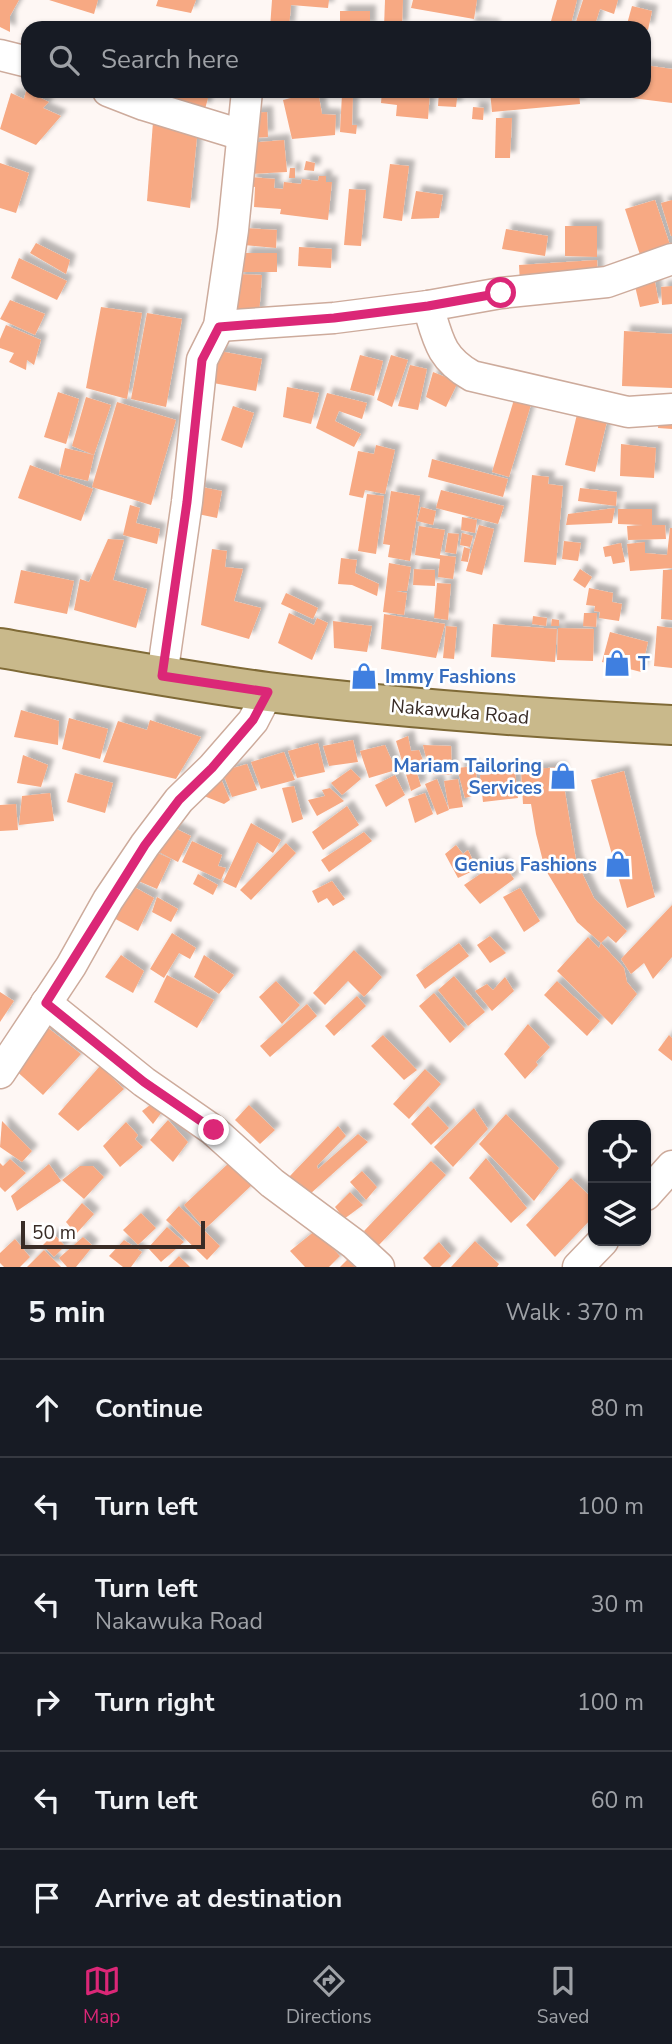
<!DOCTYPE html>
<meta charset="utf-8">
<style>
:root{--surface:#171b24;--page:#20242c;--text:#f1f3f6;--muted:#9ea1a6;--line:#363941;--accent:#db2777}
body{margin:0;font-family:"Nunito Sans",sans-serif;background:var(--page);color:var(--text)}
.controls{position:absolute;right:21px;bottom:21px;display:grid;overflow:hidden;border-radius:14px;box-shadow:0 2px 5px #0004}
.controls button{width:63px;height:63px;display:grid;place-items:center;padding:0;border:0;border-bottom:2px solid var(--line);background:var(--surface);color:var(--text);font:35px sans-serif}
.scale{position:absolute;left:21px;bottom:18px;width:184px;box-sizing:border-box;padding-left:7px;border:4px solid #392c26;border-top:0;font-size:19px;line-height:24px;white-space:nowrap;color:#392c26;-webkit-text-stroke:5px #fff;paint-order:stroke}
.stop{position:absolute;width:21px;height:21px;margin:-16px;border:5px solid #db2777;border-radius:50%;background:#fff}
.stop.end{background:#db2777;border-color:#fff;box-shadow:0 2px 7px #0008}
.list{margin:0;padding:0;list-style:none}
h2{display:flex;justify-content:space-between;align-items:center;height:91px;margin:0;padding:0 28px;font-size:30px}
h2 small{font-size:23px;font-weight:400;color:var(--muted)}
.list li{display:grid;grid-template-columns:46px 1fr auto;gap:21px;align-items:center;box-sizing:border-box;height:98px;padding:0 28px;border-top:2px solid var(--line)}
.list b{display:block;font-size:26px;white-space:nowrap}
.list p{margin:0;font-size:23px;white-space:nowrap;color:var(--muted)}
.list em{font-size:23px;font-style:normal;color:var(--muted)}
.icon{flex:none;width:38px;height:38px;fill:none;stroke:currentColor;stroke-width:2;stroke-linecap:round;stroke-linejoin:round}
.map{position:relative;flex:none;width:672px;height:1267px;overflow:hidden}
.search{position:absolute;background:var(--surface);box-shadow:0 2px 5px #0004;left:21px;right:21px;top:21px;height:77px;display:flex;align-items:center;gap:18px;box-sizing:border-box;padding:0 24px;border-radius:21px;color:var(--muted);font-size:26px}
.sheet{height:679px;background:var(--surface)}
nav{display:flex;justify-content:space-around;align-items:center;box-sizing:border-box;height:98px;border-top:2px solid var(--line);background:var(--surface);font-size:19px;color:var(--muted)}
nav a{display:grid;justify-items:center;gap:4px}
nav .on{color:var(--accent)}
.map>svg:first-child{display:block}
.building{fill:#f7a983;filter:url(#shadow)}
.lines{fill:none;stroke-linecap:round;stroke-linejoin:round}
.minor-casing{stroke:#cdab9c;stroke-width:33}
.major-casing{stroke:#7f6a36;stroke-width:42}
.minor{stroke:#fff;stroke-width:30}
.major{stroke:#c9b98b;stroke-width:38}
.route{stroke:#db2777;stroke-width:9}
.labels{text-anchor:middle;stroke-width:5;stroke-linejoin:round;paint-order:stroke}
.shop-label{font-size:19px;font-weight:bold;fill:#366cbe;stroke:#fff;text-anchor:start}
.street-label{font-size:19px;fill:#392c26;stroke:#fff}
</style>
<div class="map">
<svg width="672" height="1267" viewBox="0 0 672 1267">
<defs>
<filter id="shadow"><feDropShadow dx="6" dy="-6" stdDeviation="2" flood-color="#0004"/></filter>
</defs>
<rect width="100%" height="100%" fill="#fef7f4"/>
<g class="building">
<path d="M 0,0 L 19,0 L 10,16 L 10,32 L 0,27 Z"/>
<path d="M 49,0 L 98,0 L 94,14 Z"/>
<path d="M 158,0 L 196,0 L 191,13 L 156,6 Z"/>
<path d="M 272,0 L 329,0 L 328,8 L 291,5 L 289,28 L 270,28 Z"/>
<path d="M 385,0 L 403,0 L 402,27 L 384,27 Z"/>
<path d="M 413,0 L 477,0 L 474,19 L 411,8 Z"/>
<path d="M 557,0 L 577,0 L 570,28 L 549,28 Z"/>
<path d="M 583,0 L 618,0 L 614,14 L 600,9 L 594,28 L 574,28 Z"/>
<path d="M 632,6 L 652,11 L 648,30 L 627,24 Z"/>
<rect x="340" y="11" width="30" height="17"/>
<path d="M 469,22 L 494,25 L 494,28 L 469,28 Z"/>
<path d="M 644,65 L 672,69 L 672,103 L 592,93 L 644,91 Z"/>
<path d="M 26,91 L 49,102 L 43,108 L 61,116 L 36,145 L 0,129 L 11,93 L 24,99 Z"/>
<path d="M 174,91 L 210,91 L 205,109 L 172,97 Z"/>
<path d="M 318,91 L 322,114 L 336,115 L 335,135 L 292,139 L 283,100 L 291,98 L 290,92 Z"/>
<path d="M 382,91 L 430,91 L 428,119 L 396,116 L 397,105 L 381,103 Z"/>
<path d="M 439,91 L 458,91 L 456,107 L 438,106 Z"/>
<path d="M 490,91 L 579,91 L 580,104 L 492,112 Z"/>
<path d="M 342,94 L 353,95 L 352,125 L 357,125 L 356,134 L 340,132 Z"/>
<path d="M 473,107 L 484,108 L 483,120 L 472,119 Z"/>
<path d="M 267,112 L 268,137 L 251,138 L 250,113 Z"/>
<path d="M 496,118 L 512,118 L 510,158 L 495,158 Z"/>
<path d="M 153,122 L 198,127 L 190,208 L 147,201 Z"/>
<path d="M 284,140 L 287,172 L 250,174 L 248,143 Z"/>
<path d="M 306,161 L 315,163 L 314,171 L 304,170 Z"/>
<path d="M 0,163 L 29,173 L 16,213 L 0,208 Z"/>
<path d="M 390,164 L 409,166 L 402,221 L 383,218 Z"/>
<path d="M 290,168 L 295,168 L 295,178 L 289,178 Z"/>
<path d="M 319,176 L 326,176 L 326,182 L 332,182 L 328,220 L 280,214 L 281,209 L 254,207 L 255,187 L 250,186 L 250,177 L 275,179 L 274,188 L 283,189 L 284,182 L 301,184 L 302,179 L 318,181 Z"/>
<path d="M 349,189 L 366,190 L 361,246 L 344,245 Z"/>
<path d="M 416,191 L 443,195 L 439,218 L 411,219 Z"/>
<path d="M 655,200 L 672,251 L 642,261 L 625,209 Z"/>
<path d="M 672,200 L 672,236 L 671,236 L 661,203 Z"/>
<path d="M 565,226 L 597,226 L 597,257 L 565,256 Z"/>
<path d="M 245,228 L 277,230 L 276,248 L 244,245 Z"/>
<path d="M 506,229 L 548,236 L 545,256 L 502,249 Z"/>
<path d="M 36,243 L 70,260 L 66,274 L 30,253 Z"/>
<path d="M 299,247 L 332,249 L 331,268 L 298,266 Z"/>
<path d="M 245,253 L 277,253 L 277,272 L 239,272 Z"/>
<path d="M 19,258 L 67,281 L 57,300 L 11,278 Z"/>
<path d="M 597,260 L 598,279 L 520,284 L 519,265 Z"/>
<path d="M 237,274 L 262,275 L 259,315 L 234,314 Z"/>
<path d="M 654,277 L 659,303 L 640,307 L 634,282 Z"/>
<path d="M 672,286 L 672,304 L 662,305 L 661,287 Z"/>
<path d="M 10,300 L 45,314 L 35,335 L 0,319 Z"/>
<path d="M 101,307 L 142,313 L 127,399 L 86,388 Z"/>
<path d="M 147,313 L 182,319 L 166,407 L 131,399 Z"/>
<path d="M 6,325 L 41,340 L 34,365 L 27,360 L 26,370 L 9,362 L 14,353 L 0,348 L 0,339 Z"/>
<path d="M 624,331 L 672,334 L 672,388 L 622,386 Z"/>
<path d="M 214,350 L 262,359 L 256,391 L 208,382 Z"/>
<path d="M 360,355 L 383,361 L 374,396 L 350,390 Z"/>
<path d="M 391,355 L 408,360 L 392,407 L 377,400 Z"/>
<path d="M 410,365 L 427,369 L 418,410 L 398,406 Z"/>
<path d="M 433,372 L 458,382 L 446,407 L 426,397 Z"/>
<path d="M 287,387 L 319,393 L 311,424 L 283,417 Z"/>
<path d="M 58,392 L 79,399 L 66,444 L 44,437 Z"/>
<path d="M 327,393 L 367,403 L 362,419 L 339,411 L 335,421 L 361,434 L 354,447 L 316,428 Z"/>
<path d="M 516,393 L 533,398 L 509,477 L 492,472 Z"/>
<path d="M 86,397 L 111,405 L 94,455 L 72,446 Z"/>
<path d="M 117,402 L 176,420 L 151,505 L 92,487 Z"/>
<path d="M 233,406 L 254,413 L 242,448 L 221,440 Z"/>
<path d="M 578,410 L 608,417 L 595,472 L 565,465 Z"/>
<path d="M 659,412 L 672,413 L 672,429 L 658,428 Z"/>
<path d="M 621,444 L 656,448 L 654,478 L 620,476 Z"/>
<path d="M 376,445 L 395,450 L 385,494 L 365,490 L 363,498 L 349,495 L 358,451 L 374,454 Z"/>
<path d="M 65,448 L 94,455 L 88,481 L 59,474 Z"/>
<path d="M 432,459 L 508,479 L 503,497 L 428,477 Z"/>
<path d="M 30,465 L 93,489 L 81,521 L 18,498 Z"/>
<path d="M 532,475 L 549,477 L 548,484 L 563,486 L 556,565 L 524,562 Z"/>
<path d="M 197,486 L 222,491 L 217,518 L 193,513 Z"/>
<path d="M 580,488 L 617,492 L 616,506 L 578,501 Z"/>
<path d="M 441,490 L 504,506 L 498,524 L 436,508 Z"/>
<path d="M 391,491 L 420,496 L 410,561 L 388,557 L 390,545 L 383,544 Z"/>
<path d="M 367,494 L 384,496 L 376,554 L 358,551 Z"/>
<path d="M 130,505 L 140,508 L 136,523 L 160,529 L 157,544 L 123,535 Z"/>
<path d="M 421,507 L 436,511 L 433,525 L 417,521 Z"/>
<path d="M 615,508 L 612,523 L 566,525 L 568,514 Z"/>
<path d="M 618,509 L 652,509 L 652,525 L 665,525 L 666,539 L 628,540 L 627,526 L 643,525 L 618,524 Z"/>
<path d="M 462,517 L 477,520 L 475,533 L 461,530 Z"/>
<path d="M 479,525 L 494,529 L 482,575 L 466,571 Z"/>
<path d="M 419,526 L 445,530 L 440,555 L 456,557 L 453,579 L 438,577 L 440,559 L 415,555 Z"/>
<path d="M 670,528 L 672,528 L 672,568 L 630,571 L 627,544 L 645,542 L 645,553 L 667,555 Z"/>
<path d="M 448,533 L 459,534 L 456,554 L 445,552 Z"/>
<path d="M 462,533 L 473,536 L 470,547 L 460,545 Z"/>
<path d="M 108,539 L 124,540 L 113,580 L 147,589 L 136,628 L 74,610 L 80,579 L 89,582 Z"/>
<path d="M 564,541 L 581,543 L 578,561 L 562,559 Z"/>
<path d="M 621,543 L 625,562 L 613,564 L 611,556 L 605,557 L 603,547 Z"/>
<path d="M 464,547 L 470,549 L 468,562 L 461,561 Z"/>
<path d="M 212,549 L 227,551 L 225,567 L 243,569 L 234,601 L 261,608 L 249,639 L 201,625 Z"/>
<path d="M 341,558 L 357,560 L 355,573 L 379,584 L 377,596 L 352,585 L 338,584 Z"/>
<path d="M 389,563 L 411,567 L 407,591 L 396,591 L 407,593 L 404,615 L 383,612 Z"/>
<path d="M 414,569 L 435,570 L 435,586 L 413,585 Z"/>
<path d="M 580,569 L 592,577 L 585,588 L 573,580 Z"/>
<path d="M 21,570 L 74,581 L 67,614 L 14,603 Z"/>
<path d="M 663,570 L 672,570 L 672,620 L 661,619 Z"/>
<path d="M 437,583 L 451,584 L 448,620 L 434,618 Z"/>
<path d="M 589,588 L 613,593 L 612,602 L 622,604 L 619,621 L 599,618 L 600,612 L 594,611 L 595,606 L 586,605 Z"/>
<path d="M 286,593 L 318,608 L 313,619 L 281,604 Z"/>
<path d="M 289,613 L 314,625 L 317,618 L 328,623 L 312,660 L 278,643 Z"/>
<path d="M 584,613 L 597,613 L 596,627 L 583,626 Z"/>
<path d="M 384,614 L 445,624 L 436,658 L 381,649 Z"/>
<path d="M 533,616 L 547,618 L 546,626 L 532,624 Z"/>
<path d="M 552,619 L 559,620 L 559,626 L 551,626 Z"/>
<path d="M 333,621 L 372,626 L 367,652 L 334,648 Z"/>
<path d="M 493,624 L 557,629 L 555,662 L 491,657 Z"/>
<path d="M 446,626 L 457,627 L 454,659 L 443,658 Z"/>
<path d="M 657,626 L 672,628 L 672,668 L 654,666 Z"/>
<path d="M 558,628 L 594,629 L 593,661 L 557,660 Z"/>
<path d="M 610,632 L 648,642 L 641,672 L 602,662 Z"/>
<path d="M 21,710 L 59,721 L 58,745 L 14,737 Z"/>
<path d="M 69,718 L 108,729 L 100,759 L 62,749 Z"/>
<path d="M 150,720 L 201,737 L 176,779 L 103,762 L 118,721 L 147,730 Z"/>
<path d="M 408,736 L 411,751 L 419,750 L 424,763 L 414,764 L 421,786 L 411,791 L 396,741 Z"/>
<path d="M 353,740 L 358,762 L 329,766 L 323,746 Z"/>
<path d="M 318,743 L 325,772 L 297,778 L 288,751 Z"/>
<path d="M 385,745 L 396,770 L 369,778 L 360,751 Z"/>
<path d="M 423,745 L 451,746 L 452,775 L 430,774 Z"/>
<path d="M 284,752 L 295,780 L 261,789 L 251,762 Z"/>
<path d="M 23,755 L 48,765 L 41,787 L 17,783 Z"/>
<path d="M 247,764 L 257,790 L 232,797 L 222,771 Z"/>
<path d="M 475,766 L 479,794 L 465,798 L 457,768 Z"/>
<path d="M 561,767 L 576,860 L 594,898 L 627,931 L 616,943 L 608,936 L 601,943 L 577,922 L 545,869 L 536,834 L 531,804 L 523,804 L 521,770 Z"/>
<path d="M 351,769 L 361,779 L 342,795 L 331,783 Z"/>
<path d="M 624,771 L 655,897 L 627,908 L 591,780 Z"/>
<path d="M 515,772 L 518,798 L 483,802 L 480,775 Z"/>
<path d="M 75,773 L 113,783 L 105,813 L 67,802 Z"/>
<path d="M 219,774 L 230,800 L 224,804 L 199,794 Z"/>
<path d="M 395,775 L 405,795 L 386,807 L 375,785 Z"/>
<path d="M 437,779 L 449,810 L 437,815 L 425,784 Z"/>
<path d="M 458,779 L 463,807 L 449,809 L 444,781 Z"/>
<path d="M 294,786 L 303,819 L 292,823 L 282,788 Z"/>
<path d="M 330,788 L 344,801 L 317,816 L 308,800 L 325,796 L 322,790 Z"/>
<path d="M 50,793 L 54,821 L 19,825 L 22,796 Z"/>
<path d="M 425,793 L 433,814 L 415,823 L 408,799 Z"/>
<path d="M 16,804 L 18,830 L 0,831 L 0,805 Z"/>
<path d="M 347,806 L 359,825 L 323,850 L 312,832 Z"/>
<path d="M 251,823 L 281,840 L 273,853 L 257,842 L 236,888 L 223,882 Z"/>
<path d="M 168,825 L 191,836 L 178,862 L 155,850 Z"/>
<path d="M 364,832 L 372,841 L 329,872 L 321,860 Z"/>
<path d="M 192,841 L 222,855 L 218,866 L 226,868 L 221,880 L 182,862 Z"/>
<path d="M 286,843 L 296,853 L 251,900 L 240,890 Z"/>
<path d="M 456,845 L 463,854 L 468,850 L 477,869 L 458,878 L 445,854 Z"/>
<path d="M 147,848 L 171,859 L 157,889 L 136,880 Z"/>
<path d="M 501,860 L 514,879 L 480,904 L 464,885 Z"/>
<path d="M 198,874 L 218,885 L 213,895 L 193,884 Z"/>
<path d="M 332,881 L 345,899 L 333,906 L 327,898 L 318,903 L 312,891 Z"/>
<path d="M 127,883 L 154,898 L 138,931 L 108,915 Z"/>
<path d="M 520,888 L 540,921 L 524,932 L 503,897 Z"/>
<path d="M 157,897 L 178,909 L 171,922 L 152,912 Z"/>
<path d="M 672,905 L 672,957 L 653,979 L 644,963 L 631,974 L 621,959 Z"/>
<path d="M 172,933 L 196,948 L 190,959 L 179,953 L 164,978 L 150,969 Z"/>
<path d="M 490,936 L 506,953 L 490,963 L 477,945 Z"/>
<path d="M 588,937 L 599,948 L 601,943 L 624,968 L 627,982 L 637,994 L 612,1025 L 557,971 Z"/>
<path d="M 459,943 L 469,956 L 425,989 L 416,975 Z"/>
<path d="M 354,950 L 382,977 L 364,997 L 348,981 L 325,1005 L 313,993 Z"/>
<path d="M 121,955 L 144,971 L 133,993 L 105,977 Z"/>
<path d="M 204,955 L 234,975 L 219,994 L 194,977 Z"/>
<path d="M 167,975 L 214,1000 L 197,1028 L 154,1002 Z"/>
<path d="M 454,976 L 485,1012 L 468,1026 L 438,990 Z"/>
<path d="M 505,977 L 514,991 L 492,1011 L 475,991 L 487,984 L 493,990 Z"/>
<path d="M 276,981 L 300,1005 L 282,1024 L 259,997 Z"/>
<path d="M 557,981 L 600,1021 L 587,1036 L 544,995 Z"/>
<path d="M 0,992 L 14,1001 L 0,1022 Z"/>
<path d="M 434,993 L 465,1029 L 450,1043 L 419,1006 Z"/>
<path d="M 357,996 L 366,1006 L 334,1036 L 325,1026 Z"/>
<path d="M 307,1004 L 317,1016 L 270,1057 L 260,1046 Z"/>
<path d="M 528,1024 L 550,1047 L 536,1062 L 538,1065 L 525,1079 L 504,1054 Z"/>
<path d="M 47,1027 L 81,1054 L 43,1095 L 13,1068 Z"/>
<path d="M 383,1035 L 417,1070 L 404,1080 L 371,1046 Z"/>
<path d="M 669,1035 L 672,1038 L 672,1061 L 658,1050 Z"/>
<path d="M 100,1066 L 124,1089 L 78,1131 L 58,1114 Z"/>
<path d="M 425,1069 L 441,1084 L 409,1119 L 393,1104 Z"/>
<path d="M 154,1102 L 162,1112 L 153,1124 L 142,1111 Z"/>
<path d="M 249,1105 L 275,1130 L 260,1144 L 235,1120 Z"/>
<path d="M 428,1106 L 449,1128 L 431,1145 L 411,1124 Z"/>
<path d="M 474,1108 L 488,1129 L 453,1167 L 434,1147 Z"/>
<path d="M 506,1114 L 559,1168 L 534,1201 L 479,1144 Z"/>
<path d="M 168,1120 L 188,1142 L 173,1162 L 150,1140 Z"/>
<path d="M 2,1121 L 32,1151 L 22,1162 L 0,1147 Z"/>
<path d="M 126,1122 L 138,1135 L 135,1139 L 143,1147 L 120,1167 L 103,1146 Z"/>
<path d="M 338,1126 L 346,1136 L 317,1166 L 318,1169 L 358,1134 L 368,1142 L 310,1194 L 288,1178 Z"/>
<path d="M 486,1158 L 527,1208 L 511,1223 L 469,1178 Z"/>
<path d="M 10,1159 L 26,1173 L 5,1192 L 0,1187 L 0,1163 L 3,1166 Z"/>
<path d="M 231,1161 L 252,1185 L 205,1229 L 184,1205 Z"/>
<path d="M 431,1161 L 446,1175 L 378,1246 L 364,1231 Z"/>
<path d="M 49,1164 L 61,1181 L 17,1211 L 11,1196 Z"/>
<path d="M 80,1166 L 93,1166 L 104,1177 L 84,1199 L 62,1180 Z"/>
<path d="M 362,1171 L 377,1187 L 366,1200 L 350,1182 Z"/>
<path d="M 571,1178 L 593,1199 L 593,1217 L 555,1257 L 526,1225 Z"/>
<path d="M 350,1192 L 363,1205 L 344,1219 L 335,1207 Z"/>
<path d="M 82,1203 L 94,1214 L 76,1234 L 66,1222 Z"/>
<path d="M 179,1206 L 220,1246 L 207,1260 L 166,1220 Z"/>
<path d="M 141,1213 L 156,1228 L 138,1245 L 123,1230 Z"/>
<path d="M 167,1227 L 184,1242 L 161,1262 L 148,1248 Z"/>
<path d="M 316,1230 L 340,1256 L 329,1267 L 305,1267 L 290,1251 Z"/>
<path d="M 54,1234 L 65,1246 L 54,1257 L 43,1245 Z"/>
<path d="M 83,1237 L 93,1246 L 76,1267 L 67,1267 L 59,1258 Z"/>
<path d="M 15,1239 L 30,1257 L 20,1267 L 4,1267 L 0,1263 L 0,1253 Z"/>
<path d="M 124,1240 L 142,1252 L 131,1267 L 123,1267 L 109,1256 Z"/>
<path d="M 475,1241 L 499,1264 L 497,1267 L 451,1267 Z"/>
<path d="M 439,1242 L 451,1256 L 440,1267 L 432,1267 L 423,1258 Z"/>
<path d="M 44,1250 L 61,1267 L 27,1267 Z"/>
<path d="M 179,1256 L 190,1267 L 168,1267 Z"/>
<path d="M 348,1259 L 355,1267 L 340,1267 Z"/>
</g>
<g class="lines">
<defs>
<g id="minor">
<path d="M 0,55 L 28,62"/>
<path d="M 108,91 L 144,105 L 242,135"/>
<path d="M 428,306 C 438,339 440,358 472,376 L 628,412 L 672,409"/>
<path d="M 219,326 L 334,318 L 428,306 L 501,293 L 607,282 L 672,259"/>
<path d="M 162,676 L 187,502 L 202,360 L 219,326 L 233,230 L 247,91"/>
<path d="M 46,1003 L 144,1082 L 213,1130 L 272,1183 L 354,1244 L 379,1267"/>
<path d="M 0,1073 L 71,966 L 108,900 L 145,845 L 179,800 L 212,768 L 253,721 L 268,692"/>
<path d="M 646,1195 L 672,1166"/>
<path d="M 578,1267 L 603,1241"/>
</g>
<path id="major" d="M 0,648 C 89,663 178,680 268,692 C 402,709 537,718 672,725"/>
</defs>
<use href="#minor" class="minor-casing"/>
<use href="#major" class="major-casing"/>
<use href="#minor" class="minor"/>
<use href="#major" class="major"/>
</g>
<g class="lines">
<path class="route" d="M 214,1130 L 144,1082 L 46,1003 L 145,845 L 179,800 L 212,768 L 253,720 L 268,692 L 162,676 L 187,502 L 202,360 L 219,327 L 334,318 L 428,306 L 501,293"/>
</g>
<defs>
<symbol id="shop-bare" viewBox="-9 -9 18 18"><path d="M-5-2.5h2.3a2.7 3.5 0 0 1 5.4 0H5L5.5 6h-11ZM-1.5-2.5h3a1.5 2.3 0 0 0-3 0Z" fill="#3f7fe0" stroke="#fff" stroke-width="2.5" paint-order="stroke"/></symbol>
</defs>
<g fill-rule="evenodd">
<use href="#shop-bare" x="598" y="644" width="38" height="38"/>
<use href="#shop-bare" x="345" y="657" width="38" height="38"/>
<use href="#shop-bare" x="544" y="757" width="38" height="38"/>
<use href="#shop-bare" x="599" y="845" width="38" height="38"/>
</g>
<g class="labels">
<g class="shop-label">
<text x="638" y="670">T</text>
<text x="385" y="683">Immy Fashions</text>
<text x="542" y="772" text-anchor="end">Mariam Tailoring<tspan x="542" dy="22">Services</tspan></text>
<text x="597" y="871" text-anchor="end">Genius Fashions</text>
</g>
<g class="street-label">
<text transform="translate(460 711) rotate(5)" y="7">Nakawuka Road</text>
</g>
</g>
</svg>
<div class="controls">
<button><svg class="icon" aria-label="locate" viewBox="0 0 24 24"><circle cx="12" cy="12" r="6"/><path d="M12 2v4M12 18v4M2 12h4M18 12h4"/></svg></button>
<button><svg class="icon" aria-label="layers" viewBox="0 0 24 24"><path d="M12 4l9 5-9 5-9-5zM3 14l9 5 9-5"/></svg></button>
</div>
<div class="scale">50 m</div>
<div class="stop" style="left:501px;top:293px"></div>
<div class="stop end" style="left:214px;top:1130px"></div>
<div class="search"><svg class="icon" aria-label="search" viewBox="0 0 24 24"><circle cx="10" cy="10" r="6"/><path d="M15 15l6 6"/></svg>Search here</div>
</div>
<section class="sheet">
<h2>5 min<small>Walk · 370 m</small></h2>
<ul class="list">
<li><svg class="icon" aria-label="ahead" viewBox="0 0 24 24"><path d="M12 20V5M6 11l6-6 6 6"/></svg><div><b>Continue</b></div><em>80 m</em></li>
<li><svg class="icon" aria-label="left" viewBox="0 0 24 24"><path d="M17 20v-9H6M10 6l-5 5 5 5"/></svg><div><b>Turn left</b></div><em>100 m</em></li>
<li><svg class="icon" aria-label="left" viewBox="0 0 24 24"><path d="M17 20v-9H6M10 6l-5 5 5 5"/></svg><div><b>Turn left</b><p>Nakawuka Road</p></div><em>30 m</em></li>
<li><svg class="icon" aria-label="right" viewBox="0 0 24 24"><path d="M7 20v-9h11M14 6l5 5-5 5"/></svg><div><b>Turn right</b></div><em>100 m</em></li>
<li><svg class="icon" aria-label="left" viewBox="0 0 24 24"><path d="M17 20v-9H6M10 6l-5 5 5 5"/></svg><div><b>Turn left</b></div><em>60 m</em></li>
<li><svg class="icon" aria-label="arrive" viewBox="0 0 24 24"><path d="M6 21V4h12l-3 4 3 4H6"/></svg><div><b>Arrive at destination</b></div></li>
</ul>
</section>
<nav>
<a class="on"><svg class="icon" aria-label="map" viewBox="0 0 24 24"><path d="M3 6l6-2 6 2 6-2v14l-6 2-6-2-6 2zM9 4v14M15 6v14"/></svg>Map</a>
<a><svg class="icon" aria-label="directions" viewBox="0 0 24 24"><path d="M12 3l9 9-9 9-9-9zM9 14v-3h6M13 9l2 2-2 2"/></svg>Directions</a>
<a><svg class="icon" aria-label="saved" viewBox="0 0 24 24"><path d="M7 4h10v16l-5-4-5 4z"/></svg>Saved</a>
</nav>
